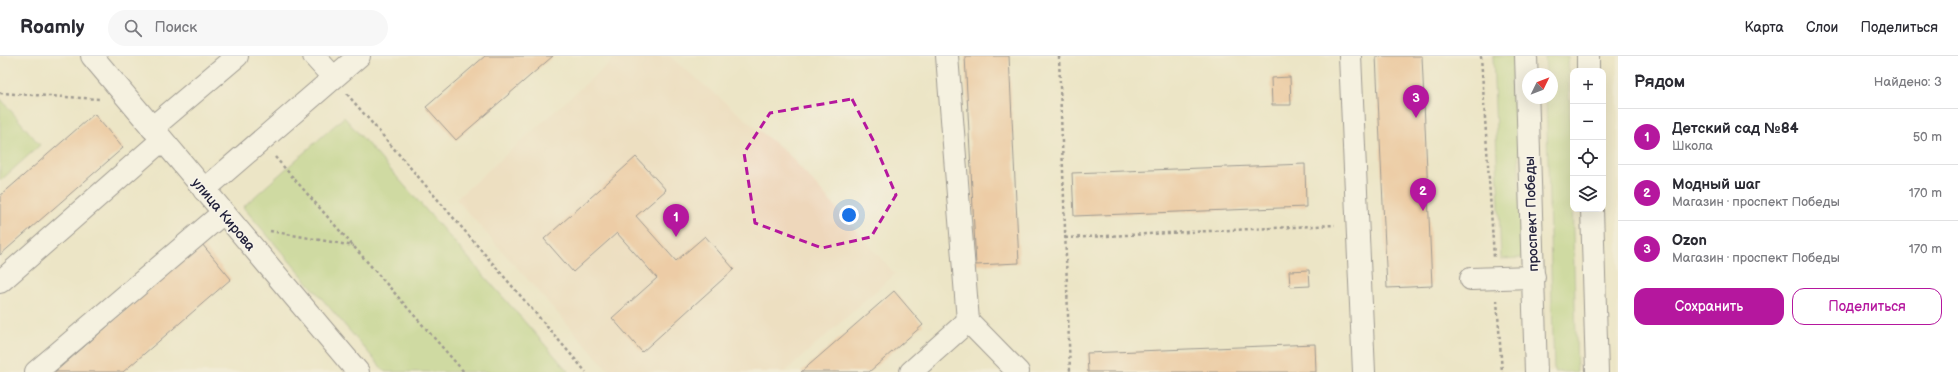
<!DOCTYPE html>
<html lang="ru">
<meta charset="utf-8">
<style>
:root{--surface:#fff;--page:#f7f7f7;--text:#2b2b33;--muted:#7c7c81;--line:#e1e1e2;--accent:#b5179e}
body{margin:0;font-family:"Balsamiq Sans",sans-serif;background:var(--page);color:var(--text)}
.controls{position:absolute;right:12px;top:12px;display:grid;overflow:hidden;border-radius:8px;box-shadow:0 4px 16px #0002}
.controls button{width:36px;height:36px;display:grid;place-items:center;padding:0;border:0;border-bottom:1px solid var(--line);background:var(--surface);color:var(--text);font:20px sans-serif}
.compass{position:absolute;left:1522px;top:12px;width:36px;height:36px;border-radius:50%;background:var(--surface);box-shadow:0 4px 16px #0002;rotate:47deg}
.you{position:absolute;left:849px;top:159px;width:14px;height:14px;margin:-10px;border:3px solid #fff;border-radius:50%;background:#1a73e8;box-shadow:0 0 0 6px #1a73e833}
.badge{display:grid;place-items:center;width:26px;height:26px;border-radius:50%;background:var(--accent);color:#fff;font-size:13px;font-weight:700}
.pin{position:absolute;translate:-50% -33px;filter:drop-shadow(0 1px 2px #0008)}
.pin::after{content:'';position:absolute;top:21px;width:14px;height:12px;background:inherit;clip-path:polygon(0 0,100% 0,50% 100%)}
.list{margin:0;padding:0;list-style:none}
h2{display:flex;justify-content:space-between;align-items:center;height:52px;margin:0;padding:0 16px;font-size:17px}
h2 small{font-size:13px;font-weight:400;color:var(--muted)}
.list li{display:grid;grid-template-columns:26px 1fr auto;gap:12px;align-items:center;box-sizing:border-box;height:56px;padding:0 16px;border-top:1px solid var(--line)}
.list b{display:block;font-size:15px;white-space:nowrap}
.list p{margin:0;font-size:13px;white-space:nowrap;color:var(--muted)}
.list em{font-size:13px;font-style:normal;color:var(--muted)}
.actions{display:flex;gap:8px;padding:12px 16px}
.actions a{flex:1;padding:9px 0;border:1px solid var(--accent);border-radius:12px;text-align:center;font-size:14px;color:var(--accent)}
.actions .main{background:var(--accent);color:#fff}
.icon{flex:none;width:22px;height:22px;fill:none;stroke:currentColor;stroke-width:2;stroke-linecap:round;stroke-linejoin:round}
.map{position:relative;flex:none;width:1618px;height:316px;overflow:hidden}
header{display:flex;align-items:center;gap:24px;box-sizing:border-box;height:56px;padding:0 20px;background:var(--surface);border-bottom:1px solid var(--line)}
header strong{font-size:19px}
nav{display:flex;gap:22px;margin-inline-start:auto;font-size:14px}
.search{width:280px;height:36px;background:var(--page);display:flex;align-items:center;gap:10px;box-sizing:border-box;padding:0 14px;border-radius:22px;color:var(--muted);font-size:15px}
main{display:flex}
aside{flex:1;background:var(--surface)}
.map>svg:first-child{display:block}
.built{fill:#eed7bb}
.green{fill:#accd76;stroke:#677858}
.building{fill:#edae7e}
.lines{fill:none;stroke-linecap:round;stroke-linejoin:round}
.minor-casing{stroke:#403f50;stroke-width:24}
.major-casing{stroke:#403f50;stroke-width:24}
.path{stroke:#403f50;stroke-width:2.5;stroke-dasharray:3 3;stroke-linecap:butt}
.minor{stroke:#fff;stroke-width:22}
.major{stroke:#fff;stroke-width:22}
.marked{fill:none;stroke:#b5179e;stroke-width:3;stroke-dasharray:8 5;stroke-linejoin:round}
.labels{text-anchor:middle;stroke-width:3.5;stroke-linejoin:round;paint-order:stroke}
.street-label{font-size:14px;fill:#22223b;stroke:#f7f3e8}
</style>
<header>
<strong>Roamly</strong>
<div class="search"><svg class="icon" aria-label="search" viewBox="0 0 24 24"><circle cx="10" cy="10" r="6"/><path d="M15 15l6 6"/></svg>Поиск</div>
<nav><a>Карта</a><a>Слои</a><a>Поделиться</a></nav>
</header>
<main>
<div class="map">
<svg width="1618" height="316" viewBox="0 0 1618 316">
<rect width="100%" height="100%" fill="#f7f3e8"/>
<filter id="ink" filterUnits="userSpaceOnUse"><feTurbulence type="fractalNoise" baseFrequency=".025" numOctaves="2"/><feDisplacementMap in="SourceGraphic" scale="8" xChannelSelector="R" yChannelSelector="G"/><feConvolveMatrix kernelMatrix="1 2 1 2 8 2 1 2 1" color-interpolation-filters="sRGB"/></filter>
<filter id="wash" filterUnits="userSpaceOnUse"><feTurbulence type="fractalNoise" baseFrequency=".012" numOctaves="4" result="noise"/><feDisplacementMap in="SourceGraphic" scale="16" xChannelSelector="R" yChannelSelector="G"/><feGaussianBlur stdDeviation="0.9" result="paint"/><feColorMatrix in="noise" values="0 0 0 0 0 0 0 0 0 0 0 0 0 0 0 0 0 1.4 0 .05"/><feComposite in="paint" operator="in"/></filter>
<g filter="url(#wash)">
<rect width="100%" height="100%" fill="#ece5c6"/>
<path class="built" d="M 617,0 L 669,0 L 789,99 L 895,218 L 785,316 L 610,316 L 456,143 Z"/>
<g class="green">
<path d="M 1493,0 L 1515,0 L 1522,202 L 1501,203 Z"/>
<path d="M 1545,0 L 1568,0 L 1577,316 L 1554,316 L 1546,42 L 1552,42 L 1552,18 L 1546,18 Z"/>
<path d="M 0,42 L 40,89 L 0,125 Z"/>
<path d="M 344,61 L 569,316 L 385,316 L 243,151 Z"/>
</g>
<g id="blocks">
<g class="building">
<path d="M 485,0 L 553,0 L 456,84 L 426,51 Z"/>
<path d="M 965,0 L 1009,0 L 1019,207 L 976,209 Z"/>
<path d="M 1376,0 L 1422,0 L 1432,230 L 1387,232 Z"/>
<path d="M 1290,21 L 1291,49 L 1272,49 L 1271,22 Z"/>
<path d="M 94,58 L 123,92 L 0,199 L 0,140 Z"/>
<path d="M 636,101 L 666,134 L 636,160 L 676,205 L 705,180 L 734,213 L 642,296 L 612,262 L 657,222 L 617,177 L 573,216 L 544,183 Z"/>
<path d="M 1305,108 L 1306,151 L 1074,160 L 1072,117 Z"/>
<path d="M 202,188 L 231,223 L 123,316 L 55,316 Z"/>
<path d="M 1309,214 L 1310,230 L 1290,231 L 1289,215 Z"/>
<path d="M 894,235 L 923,269 L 869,316 L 801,316 Z"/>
<path d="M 1315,288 L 1316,316 L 1088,316 L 1087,297 Z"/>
</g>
</g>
</g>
<g filter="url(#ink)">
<use href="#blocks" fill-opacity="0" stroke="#403f50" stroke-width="1"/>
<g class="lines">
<defs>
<g id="minor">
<path d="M 92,0 L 358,316"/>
<path d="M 314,0 L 333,21"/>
<path d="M 947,0 L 968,265 L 1018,316"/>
<path d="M 1350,0 L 1364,316"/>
<path d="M 152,72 L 237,0"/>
<path d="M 204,134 L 359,0"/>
<path d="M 1471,223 L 1534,221"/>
<path d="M 0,226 L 162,84"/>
<path d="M 36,316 L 223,157"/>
<path d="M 911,316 L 968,265"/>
</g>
<g id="major">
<path d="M 1526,0 L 1536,316"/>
<path d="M 1588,0 L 1588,15"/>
<path d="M 1592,153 L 1597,316"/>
</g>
</defs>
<use href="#minor" class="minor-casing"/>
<use href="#major" class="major-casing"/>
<g class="path">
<path d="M 1059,0 L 1070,316"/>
<path d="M 1481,0 L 1494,201"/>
<path d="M 0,37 L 99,43"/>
<path d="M 347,38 L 586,316"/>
<path d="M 275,101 L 464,316"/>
<path d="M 270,175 L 354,190"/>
<path d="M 1065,182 L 1335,169"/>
<path d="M 1497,244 L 1502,316"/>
</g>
<use href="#minor" class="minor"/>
<use href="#major" class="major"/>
</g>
</g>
<path d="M0 0H1618V316H0ZM 852,43 L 873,84 L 896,139 L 871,181 L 822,192 L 755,167 L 744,97 L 770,57 Z" fill="#ece5c6" fill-opacity=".55" fill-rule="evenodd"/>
<path class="marked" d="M 852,43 L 873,84 L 896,139 L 871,181 L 822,192 L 755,167 L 744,97 L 770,57 Z"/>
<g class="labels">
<g class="street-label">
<text transform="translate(224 158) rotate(50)" y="5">улица Кирова</text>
<text transform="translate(1531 158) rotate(-92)" y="5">проспект Победы</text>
</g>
</g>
</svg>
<div class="controls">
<button>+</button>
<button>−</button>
<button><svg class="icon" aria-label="locate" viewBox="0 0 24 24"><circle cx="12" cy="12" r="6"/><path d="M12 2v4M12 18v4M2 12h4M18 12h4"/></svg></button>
<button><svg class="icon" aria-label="layers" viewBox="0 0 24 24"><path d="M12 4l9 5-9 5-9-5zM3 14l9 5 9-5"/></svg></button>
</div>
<svg class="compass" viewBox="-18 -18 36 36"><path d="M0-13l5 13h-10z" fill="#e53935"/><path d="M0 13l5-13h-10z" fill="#7c7c81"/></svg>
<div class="you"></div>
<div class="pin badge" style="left:676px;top:181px">1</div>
<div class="pin badge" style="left:1423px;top:155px">2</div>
<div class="pin badge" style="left:1416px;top:62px">3</div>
</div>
<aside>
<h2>Рядом<small>Найдено: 3</small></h2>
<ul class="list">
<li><span class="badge">1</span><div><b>Детский сад №84</b><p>Школа</p></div><em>50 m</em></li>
<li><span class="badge">2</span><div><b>Модный шаг</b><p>Магазин · проспект Победы</p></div><em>170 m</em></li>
<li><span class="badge">3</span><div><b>Ozon</b><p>Магазин · проспект Победы</p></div><em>170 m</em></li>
</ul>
<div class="actions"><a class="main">Сохранить</a><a>Поделиться</a></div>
</aside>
</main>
